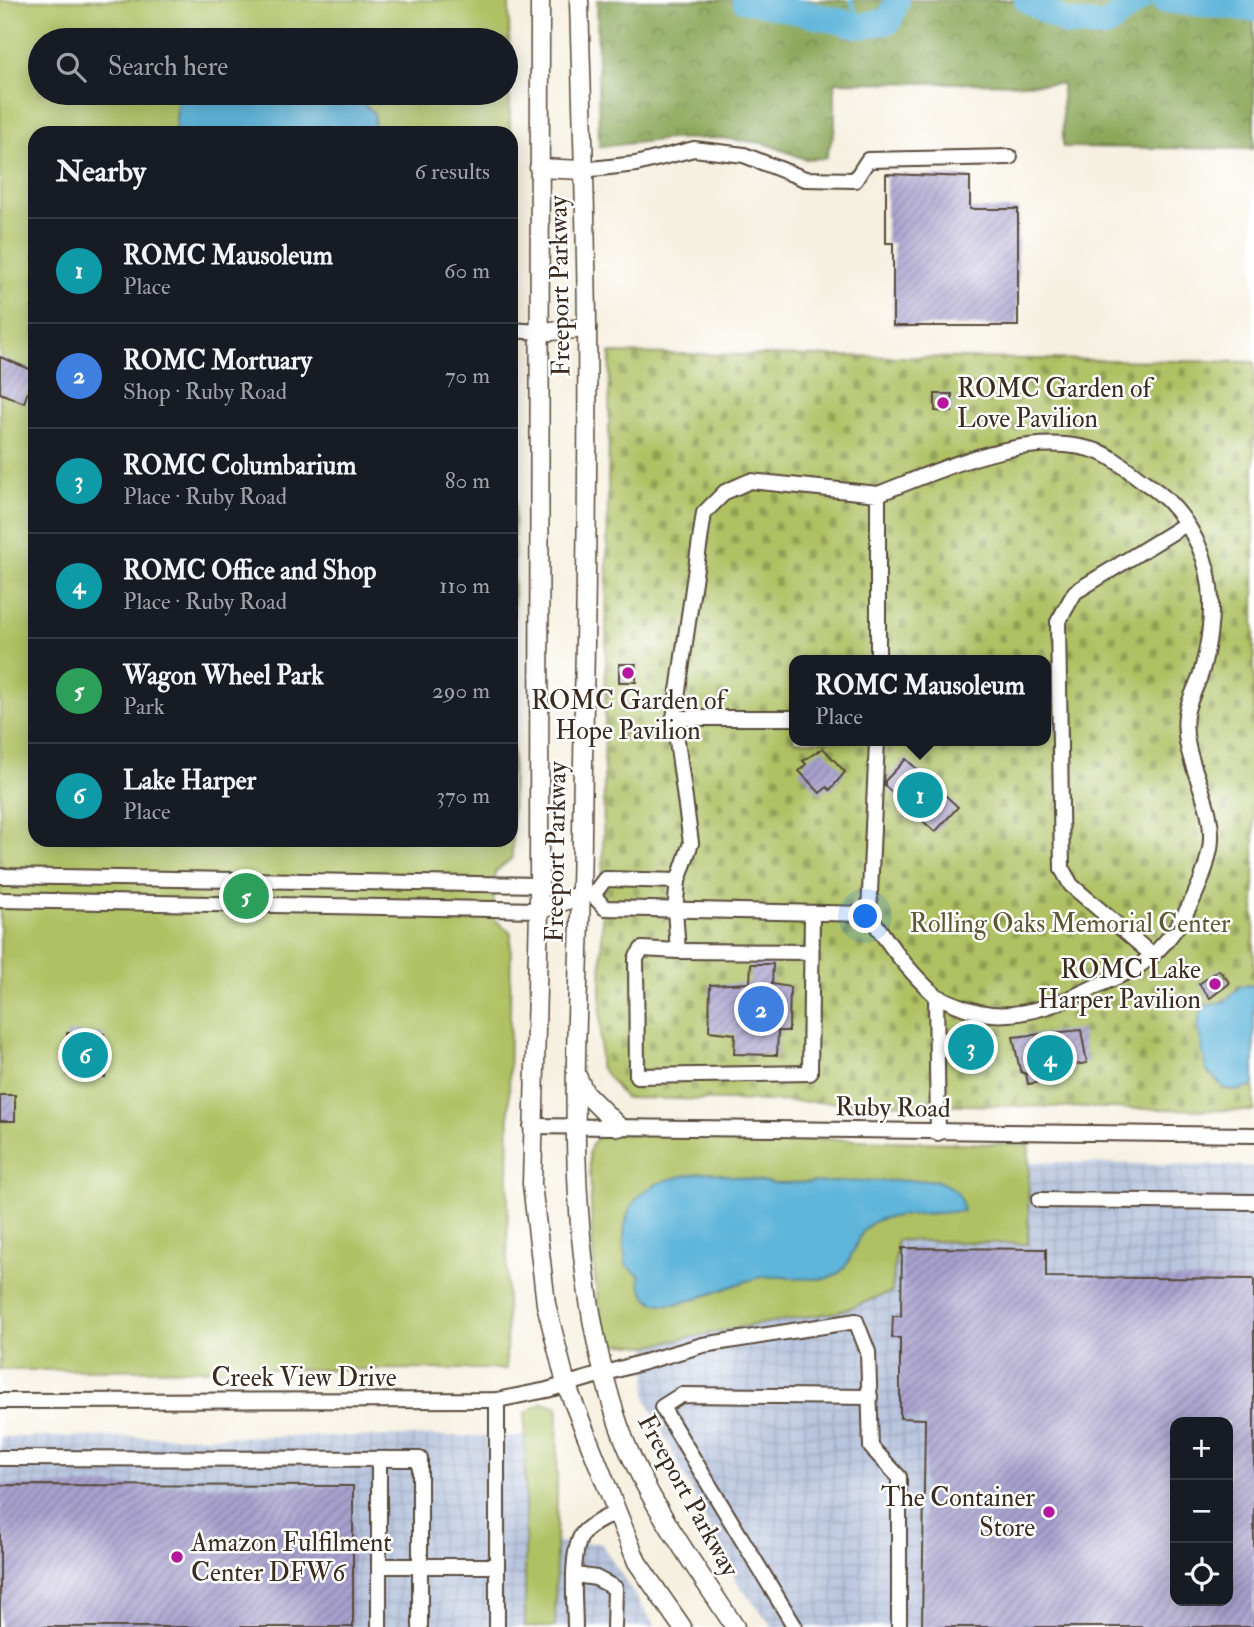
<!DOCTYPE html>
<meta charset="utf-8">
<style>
:root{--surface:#171b24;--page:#242831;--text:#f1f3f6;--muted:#9ea1a6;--line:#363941;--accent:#0b8043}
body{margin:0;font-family:"IM FELL Double Pica",serif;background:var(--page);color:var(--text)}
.controls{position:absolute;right:21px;bottom:21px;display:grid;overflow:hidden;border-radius:14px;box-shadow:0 4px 18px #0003}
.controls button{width:63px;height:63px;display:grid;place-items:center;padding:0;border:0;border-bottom:2px solid var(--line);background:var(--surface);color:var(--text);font:35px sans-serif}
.you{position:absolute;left:866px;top:917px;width:24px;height:24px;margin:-18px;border:5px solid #fff;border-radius:50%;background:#1a73e8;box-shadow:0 0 0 10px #1a73e833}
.badge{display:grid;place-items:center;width:46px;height:46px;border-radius:50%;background:var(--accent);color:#fff;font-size:23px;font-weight:700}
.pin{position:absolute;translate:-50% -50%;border:4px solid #fff;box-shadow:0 2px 7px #0006}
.popup{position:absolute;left:789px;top:655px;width:262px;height:91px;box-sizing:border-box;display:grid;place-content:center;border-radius:14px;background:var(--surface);filter:drop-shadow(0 2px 5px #0005);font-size:23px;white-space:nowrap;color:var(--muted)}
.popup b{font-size:26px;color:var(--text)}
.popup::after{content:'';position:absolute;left:50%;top:100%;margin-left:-14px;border:14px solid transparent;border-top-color:var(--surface)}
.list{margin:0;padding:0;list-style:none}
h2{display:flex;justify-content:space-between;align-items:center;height:91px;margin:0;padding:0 28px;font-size:30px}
h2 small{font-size:23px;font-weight:400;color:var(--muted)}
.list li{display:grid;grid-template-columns:46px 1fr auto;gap:21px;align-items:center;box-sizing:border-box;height:105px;padding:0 28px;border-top:2px solid var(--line)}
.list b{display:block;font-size:26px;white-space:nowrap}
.list p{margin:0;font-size:23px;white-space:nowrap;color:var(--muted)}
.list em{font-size:23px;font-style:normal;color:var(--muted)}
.icon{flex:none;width:38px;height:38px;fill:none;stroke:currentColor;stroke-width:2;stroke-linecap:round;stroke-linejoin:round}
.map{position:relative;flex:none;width:1254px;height:1627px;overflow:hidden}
.search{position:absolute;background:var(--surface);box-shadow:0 4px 18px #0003;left:28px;top:28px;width:490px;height:77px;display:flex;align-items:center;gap:18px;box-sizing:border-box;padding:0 24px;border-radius:38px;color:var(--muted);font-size:26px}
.panel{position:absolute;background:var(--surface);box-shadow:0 4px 18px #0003;left:28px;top:126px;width:490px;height:721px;border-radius:21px}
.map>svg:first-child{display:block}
.industrial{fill:url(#industrial-grid);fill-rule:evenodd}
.forest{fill:url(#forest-crowns);stroke:#63683c;stroke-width:2}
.cemetery{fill:url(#cemetery-stones);stroke:#757641;stroke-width:2;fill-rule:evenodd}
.green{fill:#afc164;stroke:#757641;stroke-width:2;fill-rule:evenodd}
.water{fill:#5eb5da;stroke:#4c707c;stroke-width:2}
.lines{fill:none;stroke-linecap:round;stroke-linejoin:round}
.stream{stroke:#5eb5da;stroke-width:4.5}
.river{stroke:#5eb5da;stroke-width:26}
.building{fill:url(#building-hatch);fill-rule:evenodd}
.minor-casing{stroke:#57483b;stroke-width:18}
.major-casing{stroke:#57483b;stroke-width:21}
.minor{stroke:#fff;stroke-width:14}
.major{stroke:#fff;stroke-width:18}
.poi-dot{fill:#b5179e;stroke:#fff;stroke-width:2.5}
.labels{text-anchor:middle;stroke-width:5;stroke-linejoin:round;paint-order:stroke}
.street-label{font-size:26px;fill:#3b2a1e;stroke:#fff}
.poi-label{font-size:26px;fill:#3b2a1e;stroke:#fff;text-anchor:start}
.park-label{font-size:26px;fill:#5e5733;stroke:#fff}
</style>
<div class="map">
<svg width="1254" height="1627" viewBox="0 0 1254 1627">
<defs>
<pattern id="industrial-grid" width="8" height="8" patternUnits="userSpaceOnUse" patternTransform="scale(1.75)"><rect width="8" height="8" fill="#b8c5de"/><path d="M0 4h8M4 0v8" fill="none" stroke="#9fa9be"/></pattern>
<pattern id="forest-crowns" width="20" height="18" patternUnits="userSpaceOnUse" patternTransform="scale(1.75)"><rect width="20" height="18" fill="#8ba75a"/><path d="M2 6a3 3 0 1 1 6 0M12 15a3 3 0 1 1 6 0" fill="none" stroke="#73884a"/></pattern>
<pattern id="cemetery-stones" width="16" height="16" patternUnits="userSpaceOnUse" patternTransform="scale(1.75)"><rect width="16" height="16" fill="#afc164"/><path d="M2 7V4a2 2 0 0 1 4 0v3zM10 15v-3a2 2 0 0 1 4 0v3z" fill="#909d52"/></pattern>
<pattern id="building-hatch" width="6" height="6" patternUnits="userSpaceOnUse" patternTransform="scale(1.75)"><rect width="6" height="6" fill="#a8a1ce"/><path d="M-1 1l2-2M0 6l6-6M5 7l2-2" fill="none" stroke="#8a83a7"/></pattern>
</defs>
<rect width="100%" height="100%" fill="#fff"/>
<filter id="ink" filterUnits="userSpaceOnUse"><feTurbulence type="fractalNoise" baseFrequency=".0143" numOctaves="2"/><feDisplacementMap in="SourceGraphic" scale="14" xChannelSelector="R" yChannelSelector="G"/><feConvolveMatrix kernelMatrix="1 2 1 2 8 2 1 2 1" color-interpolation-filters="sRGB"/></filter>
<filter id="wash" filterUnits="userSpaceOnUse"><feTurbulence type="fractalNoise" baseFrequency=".00686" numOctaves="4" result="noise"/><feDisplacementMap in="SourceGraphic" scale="28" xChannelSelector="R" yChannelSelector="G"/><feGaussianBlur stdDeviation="1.57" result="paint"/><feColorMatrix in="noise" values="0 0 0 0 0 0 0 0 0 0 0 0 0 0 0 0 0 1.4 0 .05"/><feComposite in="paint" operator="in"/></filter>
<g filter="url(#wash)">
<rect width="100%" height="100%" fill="#f6f0e0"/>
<g class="industrial">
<path d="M 1028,1162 L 1254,1166 L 1254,1627 L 773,1627 L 738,1584 L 646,1399 L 647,1346 L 740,1327 L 896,1240 L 1028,1244 ZM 1175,1422 L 1228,1422 L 1228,1601 L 1175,1601 Z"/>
<path d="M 526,1436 L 525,1627 L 0,1627 L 0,1437 Z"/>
<path d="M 557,1542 L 601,1543 L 655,1627 L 555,1627 Z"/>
</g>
<path class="forest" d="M 597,0 L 1254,0 L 1254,149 L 1063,147 L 1062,84 L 835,82 L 835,129 L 826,158 L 805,159 L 764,143 L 719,138 L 670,139 L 599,147 Z"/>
<path class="cemetery" d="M 610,353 L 1254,362 L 1254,1111 L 625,1098 L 600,1067 ZM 794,660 L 1046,660 L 1046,741 L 794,741 Z"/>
<g class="green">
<path d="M 0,0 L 509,0 L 510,133 L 35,133 L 35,840 L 511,840 L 511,425 L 515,438 L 512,858 L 495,872 L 493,918 L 511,933 L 506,1369 L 0,1370 ZM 40,40 L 506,40 L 506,93 L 40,93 Z"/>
<path d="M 615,1133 L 1029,1145 L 1028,1244 L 897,1240 L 892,1292 L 838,1312 L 740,1327 L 647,1346 L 607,1343 C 589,1281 593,1216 589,1152 C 593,1138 600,1135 615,1133 Z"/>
<path d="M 543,1402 L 558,1407 L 555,1627 L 525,1627 L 525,1413 Z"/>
</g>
<g class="water">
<path d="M 178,93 L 351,93 L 374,113 L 375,133 L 175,133 Z"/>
<path d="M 1254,985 L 1254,1086 L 1235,1091 L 1224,1088 L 1206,1070 L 1198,1026 L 1200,1013 L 1205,1006 L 1225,1001 L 1240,986 Z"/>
<path d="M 709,1172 L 773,1183 L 935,1180 C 953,1187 962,1191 963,1211 C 941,1214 897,1213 878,1220 C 850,1230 858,1271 828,1278 C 809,1282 784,1275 764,1277 C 735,1279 658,1327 643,1291 C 640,1285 639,1282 640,1276 L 626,1265 C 615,1195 647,1179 709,1172 Z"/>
</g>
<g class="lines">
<path class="stream" d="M 851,0 L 861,26"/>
<g class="river">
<path d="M 745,0 L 861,26 L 889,21 L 897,0"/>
<path d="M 1027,0 L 1067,23 L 1105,26 L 1139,0"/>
<path d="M 1165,0 L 1254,9"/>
</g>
</g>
<g id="blocks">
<g class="building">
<path d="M 886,174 L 970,177 L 970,209 L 1018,209 L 1018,326 L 893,326 L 893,243 L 886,243 Z"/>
<path d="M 0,357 L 35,371 L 24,403 L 0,393 Z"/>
<path d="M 935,394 L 952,394 L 952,412 L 935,411 Z"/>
<rect x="619" y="664" width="17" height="18"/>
<path d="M 823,748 L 845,772 L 830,790 L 827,787 L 820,793 L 799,771 L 806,764 L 803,761 Z"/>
<path d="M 906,759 L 958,807 L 935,832 L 885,786 L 885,781 Z"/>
<path d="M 751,964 L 773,964 L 772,984 L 790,987 L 789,1031 L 778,1031 L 777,1055 L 734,1054 L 735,1034 L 709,1031 L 710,985 L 750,983 Z"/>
<path d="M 1219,970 L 1230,983 L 1210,998 L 1199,984 Z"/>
<path d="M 965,1025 L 993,1041 L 989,1050 L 996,1053 L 989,1066 L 982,1062 L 976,1070 L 948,1053 L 953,1045 L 947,1040 L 954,1028 L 961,1032 Z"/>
<path d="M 1081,1030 L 1087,1063 L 1050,1069 L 1052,1080 L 1028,1084 L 1026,1074 L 1021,1072 L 1019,1066 L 1013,1037 Z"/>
<path d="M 67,1033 L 104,1034 L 105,1077 L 67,1075 Z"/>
<rect x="0" y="1095" width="15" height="26"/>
<path d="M 902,1248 L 1046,1249 L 1046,1277 L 1254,1279 L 1254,1627 L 922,1627 L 925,1419 L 900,1418 L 900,1338 L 892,1338 L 893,1316 L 901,1316 ZM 1175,1422 L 1228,1422 L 1228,1601 L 1175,1601 Z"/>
<path d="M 0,1485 L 353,1486 L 353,1627 L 0,1627 Z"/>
</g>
</g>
</g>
<g filter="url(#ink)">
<use href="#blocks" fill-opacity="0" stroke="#57483b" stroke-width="2"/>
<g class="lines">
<defs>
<g id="minor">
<path d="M 583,170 L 636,164 L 694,149 L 744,155 L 805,179 L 855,180 L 868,160 L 1010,157"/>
<path d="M 511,330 L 539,332"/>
<path d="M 878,494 C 943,469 1032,426 1102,453 C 1118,460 1135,476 1150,486 C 1182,508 1206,548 1210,587 C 1213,614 1209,644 1202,670 C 1198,685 1188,700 1186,715 C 1180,760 1218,803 1210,849 C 1202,891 1175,941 1140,965 C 1124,975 1104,982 1088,990 C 1059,1004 1023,1017 991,1014 C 971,1012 955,1004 936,996"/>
<path d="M 674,718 L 794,718"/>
<path d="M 0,876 L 539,885"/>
<path d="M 581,895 L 593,895 L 605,908 L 869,914 L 877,741"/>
<path d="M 593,895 L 605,879 L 678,881"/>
<path d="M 0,900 L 539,910"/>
<path d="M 812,913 L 810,1073 L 637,1076 L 636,958 L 642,949 L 678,951 L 675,910 L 678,881 L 691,843 L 674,718 L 704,513 L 725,492 L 750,481 L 878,494 L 878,660"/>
<path d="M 869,914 C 889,945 908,971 936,996 L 938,1133"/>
<path d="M 678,951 L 811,952"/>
<path d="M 1151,954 L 1071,885 L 1062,869 L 1058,622 L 1075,592 L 1186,524"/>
<path d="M 531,1126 L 1254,1135"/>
<path d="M 1039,1200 L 1254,1202"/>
<path d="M 0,1401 L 497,1400 L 547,1390 L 703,1345 L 856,1321 L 868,1352 L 871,1447 L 899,1477 L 899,1627"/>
<path d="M 0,1458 L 420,1459 L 420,1627"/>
<path d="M 379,1566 L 497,1566"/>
<path d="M 576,1575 L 596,1578 L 615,1588 L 614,1627"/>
<path d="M 379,1627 L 379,1459"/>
<path d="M 497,1627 L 497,1400"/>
<path d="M 575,1627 C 575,1605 569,1549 584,1532 C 591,1524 607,1517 617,1512"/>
<path d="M 795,1627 L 662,1407 L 681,1395 L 870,1397"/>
</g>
<g id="major">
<path d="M 540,0 L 539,910 L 532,1184 L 546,1304 L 566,1384 L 637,1562 L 682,1627"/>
<path d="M 579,0 C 582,109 586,217 587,326 C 589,496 584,666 582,836 C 580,1029 556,1229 616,1417 C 640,1492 692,1561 735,1627"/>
<path d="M 539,168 L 583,170"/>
<path d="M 539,332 L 587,328"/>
<path d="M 539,910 L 581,895"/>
<path d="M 577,1076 L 585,1093 L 619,1127"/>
</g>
</defs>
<use href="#minor" class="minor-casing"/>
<use href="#major" class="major-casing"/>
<use href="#minor" class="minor"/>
<use href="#major" class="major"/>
</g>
</g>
<g class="poi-dot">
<circle cx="943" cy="403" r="7"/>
<circle cx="628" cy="673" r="7"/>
<circle cx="1215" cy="984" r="7"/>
<circle cx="1049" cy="1512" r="7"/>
<circle cx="177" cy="1557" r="7"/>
</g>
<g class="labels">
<g class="street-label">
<text transform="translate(559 286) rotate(-91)" y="9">Freeport Parkway</text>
<text transform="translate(555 852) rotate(-89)" y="9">Freeport Parkway</text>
<text transform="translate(893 1107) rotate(1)" y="9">Ruby Road</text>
<text x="304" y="1386">Creek View Drive</text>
<text transform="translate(689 1495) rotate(61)" y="9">Freeport Parkway</text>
</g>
<g class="poi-label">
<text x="957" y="397">ROMC Garden of<tspan x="957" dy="30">Love Pavilion</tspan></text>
<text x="628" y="709" text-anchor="middle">ROMC Garden of<tspan x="628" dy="30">Hope Pavilion</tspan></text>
<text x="1201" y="978" text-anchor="end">ROMC Lake<tspan x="1201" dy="30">Harper Pavilion</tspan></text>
<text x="1035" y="1506" text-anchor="end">The Container<tspan x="1035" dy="30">Store</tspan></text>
<text x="191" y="1551">Amazon Fulfilment<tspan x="191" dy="30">Center DFW6</tspan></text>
</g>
<g class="park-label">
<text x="1070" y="932">Rolling Oaks Memorial Center</text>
</g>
</g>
</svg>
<div class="controls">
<button>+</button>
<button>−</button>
<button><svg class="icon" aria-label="locate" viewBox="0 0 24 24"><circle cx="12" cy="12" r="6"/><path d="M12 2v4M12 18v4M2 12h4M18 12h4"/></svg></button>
</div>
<div class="you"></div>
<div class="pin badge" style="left:920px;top:795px;background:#0f9aa8">1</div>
<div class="popup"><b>ROMC Mausoleum</b>Place</div>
<div class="pin badge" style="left:761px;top:1009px;background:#3f7fe0">2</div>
<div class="pin badge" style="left:971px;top:1047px;background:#0f9aa8">3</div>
<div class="pin badge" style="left:1050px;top:1058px;background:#0f9aa8">4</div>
<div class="pin badge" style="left:246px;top:896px;background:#2e9e5b">5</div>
<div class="pin badge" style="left:85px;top:1055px;background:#0f9aa8">6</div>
<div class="search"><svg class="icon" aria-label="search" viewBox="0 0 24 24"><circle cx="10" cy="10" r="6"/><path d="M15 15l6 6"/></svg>Search here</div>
<section class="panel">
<h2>Nearby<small>6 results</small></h2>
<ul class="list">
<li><span class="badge" style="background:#0f9aa8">1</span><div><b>ROMC Mausoleum</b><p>Place</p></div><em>60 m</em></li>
<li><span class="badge" style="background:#3f7fe0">2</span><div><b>ROMC Mortuary</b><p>Shop · Ruby Road</p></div><em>70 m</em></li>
<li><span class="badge" style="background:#0f9aa8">3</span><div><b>ROMC Columbarium</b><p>Place · Ruby Road</p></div><em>80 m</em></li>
<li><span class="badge" style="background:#0f9aa8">4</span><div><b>ROMC Office and Shop</b><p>Place · Ruby Road</p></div><em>110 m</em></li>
<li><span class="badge" style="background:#2e9e5b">5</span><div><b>Wagon Wheel Park</b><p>Park</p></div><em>290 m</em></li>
<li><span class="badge" style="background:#0f9aa8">6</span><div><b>Lake Harper</b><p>Place</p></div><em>370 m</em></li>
</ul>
</section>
</div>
